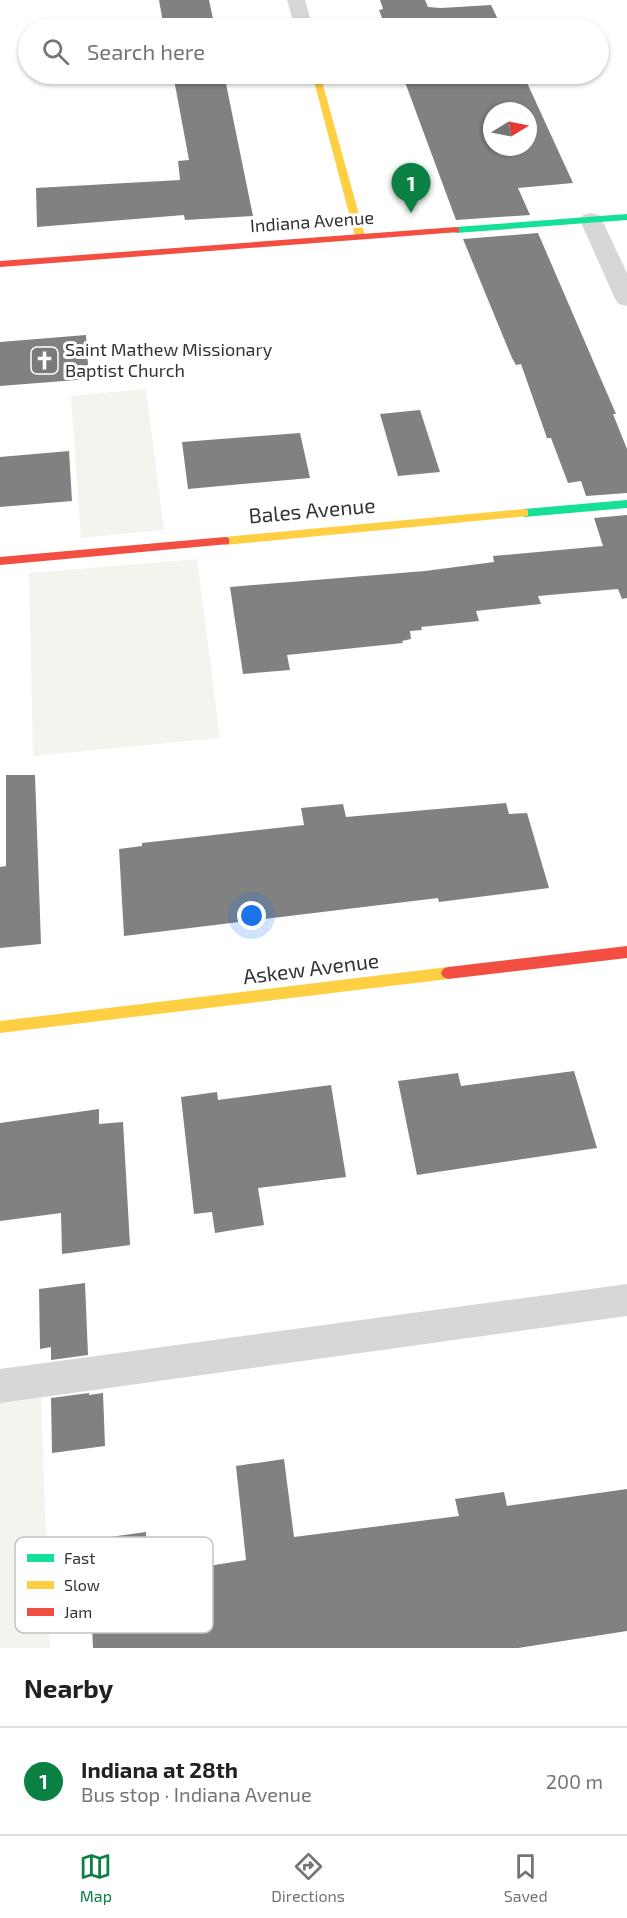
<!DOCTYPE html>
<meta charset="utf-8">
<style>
:root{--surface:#fff;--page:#f6f6f6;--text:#202124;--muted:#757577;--line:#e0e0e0;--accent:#0b8043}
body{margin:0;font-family:"Exo 2",sans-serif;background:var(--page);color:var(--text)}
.compass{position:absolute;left:483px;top:102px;width:54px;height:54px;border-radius:50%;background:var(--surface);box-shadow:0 2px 4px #0004;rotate:80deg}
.you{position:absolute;left:252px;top:916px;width:21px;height:21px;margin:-15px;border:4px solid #fff;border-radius:50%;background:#1a73e8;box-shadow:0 0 0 9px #1a73e833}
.badge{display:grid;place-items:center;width:39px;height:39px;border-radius:50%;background:var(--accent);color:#fff;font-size:20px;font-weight:700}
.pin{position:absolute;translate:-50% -50px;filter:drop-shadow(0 2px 3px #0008)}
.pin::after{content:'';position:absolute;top:32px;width:21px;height:18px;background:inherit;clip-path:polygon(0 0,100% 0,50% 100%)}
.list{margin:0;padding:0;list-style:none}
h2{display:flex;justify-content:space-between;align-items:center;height:78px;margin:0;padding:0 24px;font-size:26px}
h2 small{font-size:20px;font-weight:400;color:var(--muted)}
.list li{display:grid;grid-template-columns:39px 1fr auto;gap:18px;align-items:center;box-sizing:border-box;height:108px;padding:0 24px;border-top:2px solid var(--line)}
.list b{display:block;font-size:22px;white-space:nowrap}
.list p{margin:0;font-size:20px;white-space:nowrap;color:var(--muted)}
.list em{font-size:20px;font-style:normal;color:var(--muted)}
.icon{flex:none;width:33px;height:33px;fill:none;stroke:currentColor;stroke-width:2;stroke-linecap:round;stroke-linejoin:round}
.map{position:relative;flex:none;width:627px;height:1648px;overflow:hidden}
.search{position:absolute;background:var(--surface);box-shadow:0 2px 4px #0004;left:18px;right:18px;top:18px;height:66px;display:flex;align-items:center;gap:15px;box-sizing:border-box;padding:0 21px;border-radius:33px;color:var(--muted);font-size:22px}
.sheet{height:186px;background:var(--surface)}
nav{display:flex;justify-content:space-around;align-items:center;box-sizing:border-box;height:84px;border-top:2px solid var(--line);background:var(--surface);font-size:16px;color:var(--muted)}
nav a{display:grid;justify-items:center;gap:3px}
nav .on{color:var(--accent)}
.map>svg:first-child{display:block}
.green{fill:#f1f5ed}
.building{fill:#818181;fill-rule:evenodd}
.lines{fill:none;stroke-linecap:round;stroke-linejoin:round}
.lane{fill:#d7d7d7;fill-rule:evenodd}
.street{fill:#d7d7d7;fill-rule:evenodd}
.fast{fill:#16e098;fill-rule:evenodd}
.slow{fill:#ffcf43;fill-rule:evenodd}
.jam{fill:#f24e42;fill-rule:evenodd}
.labels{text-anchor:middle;stroke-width:6;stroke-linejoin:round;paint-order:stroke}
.far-street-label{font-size:18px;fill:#333;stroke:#fff}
.far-poi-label{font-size:18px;fill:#333;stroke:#fff;text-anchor:start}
.street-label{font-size:21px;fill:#333;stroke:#fff}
.key{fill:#fff;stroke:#c2c2c2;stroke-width:1.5}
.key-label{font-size:16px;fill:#333}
</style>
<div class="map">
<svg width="627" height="1648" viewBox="0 0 627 1648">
<rect width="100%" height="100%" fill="#fff"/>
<g class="green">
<path d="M 146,389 L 164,530 L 81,538 L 71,396 Z"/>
<path d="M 197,559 L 220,738 L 33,756 L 29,573 Z"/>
<path d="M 41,1395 L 50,1648 L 0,1648 L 0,1401 Z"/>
</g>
<g class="building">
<path d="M 159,0 L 209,0 L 215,28 L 164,28 Z"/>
<path d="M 380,0 L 425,0 L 428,7 L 441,8 L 491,5 L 502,28 L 386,28 L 379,10 L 383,9 Z"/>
<path d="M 173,74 L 224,74 L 253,216 L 185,220 L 184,215 L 37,227 L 36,188 L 180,180 L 178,161 L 189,160 Z"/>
<path d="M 402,74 L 523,74 L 573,183 L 518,188 L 530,215 L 456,220 ZM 492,111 L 528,111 L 528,147 L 492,147 Z"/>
<path d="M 538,233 L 616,414 L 613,414 L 627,449 L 627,493 L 586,496 L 581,481 L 568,483 L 551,438 L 547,438 L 521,364 L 516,365 L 512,358 L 463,239 Z"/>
<path d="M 86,335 L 89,379 L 0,386 L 0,342 Z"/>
<path d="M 420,410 L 440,472 L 398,476 L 380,414 Z"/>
<path d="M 300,433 L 310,478 L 188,489 L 182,442 Z"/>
<path d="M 69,451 L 72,501 L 0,507 L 0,457 Z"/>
<path d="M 627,515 L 627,598 L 622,599 L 618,589 L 538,596 L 541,604 L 476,611 L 479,621 L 421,627 L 422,630 L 410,631 L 411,639 L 402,641 L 403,643 L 287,655 L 290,670 L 243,674 L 230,587 L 425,571 L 494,562 L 493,556 L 603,546 L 594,518 Z"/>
<path d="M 6,775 L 35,775 L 41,944 L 0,948 L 0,867 L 6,866 Z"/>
<path d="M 506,803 L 509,814 L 527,813 L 549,888 L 439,902 L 438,898 L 124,936 L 119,849 L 142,846 L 142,843 L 304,825 L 301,808 L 343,804 L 346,817 Z"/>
<path d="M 574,1071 L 597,1148 L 417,1175 L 398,1081 L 458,1073 L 461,1086 Z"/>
<path d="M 331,1085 L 346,1177 L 258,1188 L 264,1225 L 215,1233 L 212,1212 L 194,1214 L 181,1097 L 217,1092 L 218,1100 Z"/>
<path d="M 99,1109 L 99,1124 L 123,1122 L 130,1245 L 62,1254 L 61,1213 L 0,1221 L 0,1123 Z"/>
<path d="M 85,1283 L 88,1355 L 51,1360 L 51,1347 L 40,1349 L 39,1289 Z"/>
<path d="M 89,1393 L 89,1395 L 103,1393 L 105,1446 L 52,1453 L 51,1398 Z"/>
<path d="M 284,1459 L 294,1537 L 459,1516 L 455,1499 L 504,1492 L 507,1506 L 627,1489 L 627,1631 L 518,1648 L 93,1648 L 88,1540 L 146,1532 L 147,1552 L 162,1549 L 164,1573 L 246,1560 L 236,1466 Z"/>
</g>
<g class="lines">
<path class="lane" d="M 627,1284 L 627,1316 L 0,1403 L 0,1369 Z"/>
<g class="street">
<path d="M 287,0 L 305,0 L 313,28 L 295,28 Z"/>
<path d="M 591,213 L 599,215 L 602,220 L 627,273 L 627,306 L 619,304 L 615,299 L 580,220 L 583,215 Z"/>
</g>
<g class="fast">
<path d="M 627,214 L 627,220 L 456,233 L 451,230 L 456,227 Z"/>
<path d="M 627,500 L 627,508 L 524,517 L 518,513 L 524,509 Z"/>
</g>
<g class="slow">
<path d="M 312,74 L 320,74 L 365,236 L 363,238 L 355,236 Z"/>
<path d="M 524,509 L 528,510 L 528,516 L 225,545 L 219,541 L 225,537 Z"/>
<path d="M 448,967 L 453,969 L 455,973 L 453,977 L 448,979 L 0,1033 L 0,1021 Z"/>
</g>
<g class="jam">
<path d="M 456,227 L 459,228 L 459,232 L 0,267 L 0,261 Z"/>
<path d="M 225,537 L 229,538 L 229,544 L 0,565 L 0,557 Z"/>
<path d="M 627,946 L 627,958 L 448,979 L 443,977 L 441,973 L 443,969 L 448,967 Z"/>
</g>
</g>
<defs>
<symbol id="church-square" viewBox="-11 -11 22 22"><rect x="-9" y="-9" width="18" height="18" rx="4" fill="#7a7a7a" stroke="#fff"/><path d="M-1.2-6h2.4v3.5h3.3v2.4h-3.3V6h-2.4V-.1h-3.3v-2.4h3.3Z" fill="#fff"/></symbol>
</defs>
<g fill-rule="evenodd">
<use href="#church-square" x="28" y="344" width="33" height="33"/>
</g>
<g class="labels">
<g class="far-street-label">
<text transform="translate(312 222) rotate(-4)" y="6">Indiana Avenue</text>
</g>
<g class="far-poi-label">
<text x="65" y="356">Saint Mathew Missionary<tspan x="65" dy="21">Baptist Church</tspan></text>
</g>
<g class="street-label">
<text transform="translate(312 511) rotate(-5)" y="7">Bales Avenue</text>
<text transform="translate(311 969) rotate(-7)" y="7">Askew Avenue</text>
</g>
</g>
<rect x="15" y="1537" width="198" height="96" rx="9" class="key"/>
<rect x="27" y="1554" width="27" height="8" fill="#16e098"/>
<rect x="27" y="1581" width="27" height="8" fill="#ffcf43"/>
<rect x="27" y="1608" width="27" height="8" fill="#f24e42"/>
<g class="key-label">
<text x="64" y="1564">Fast</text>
<text x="64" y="1591">Slow</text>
<text x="64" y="1618">Jam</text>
</g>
</svg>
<svg class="compass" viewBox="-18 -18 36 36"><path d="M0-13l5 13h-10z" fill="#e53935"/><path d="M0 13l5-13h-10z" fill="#757577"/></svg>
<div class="you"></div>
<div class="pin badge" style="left:411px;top:213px">1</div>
<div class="search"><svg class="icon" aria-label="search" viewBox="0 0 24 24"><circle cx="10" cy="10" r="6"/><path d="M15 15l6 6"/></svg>Search here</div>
</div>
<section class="sheet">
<h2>Nearby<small></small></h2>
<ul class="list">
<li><span class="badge">1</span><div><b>Indiana at 28th</b><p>Bus stop · Indiana Avenue</p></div><em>200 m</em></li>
</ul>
</section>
<nav>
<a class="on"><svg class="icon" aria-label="map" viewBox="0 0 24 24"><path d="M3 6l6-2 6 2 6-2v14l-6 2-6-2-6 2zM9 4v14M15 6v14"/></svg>Map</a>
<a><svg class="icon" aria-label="directions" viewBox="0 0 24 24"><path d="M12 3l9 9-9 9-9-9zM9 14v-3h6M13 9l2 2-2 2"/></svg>Directions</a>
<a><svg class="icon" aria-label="saved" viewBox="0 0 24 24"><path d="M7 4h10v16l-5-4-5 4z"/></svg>Saved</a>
</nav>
